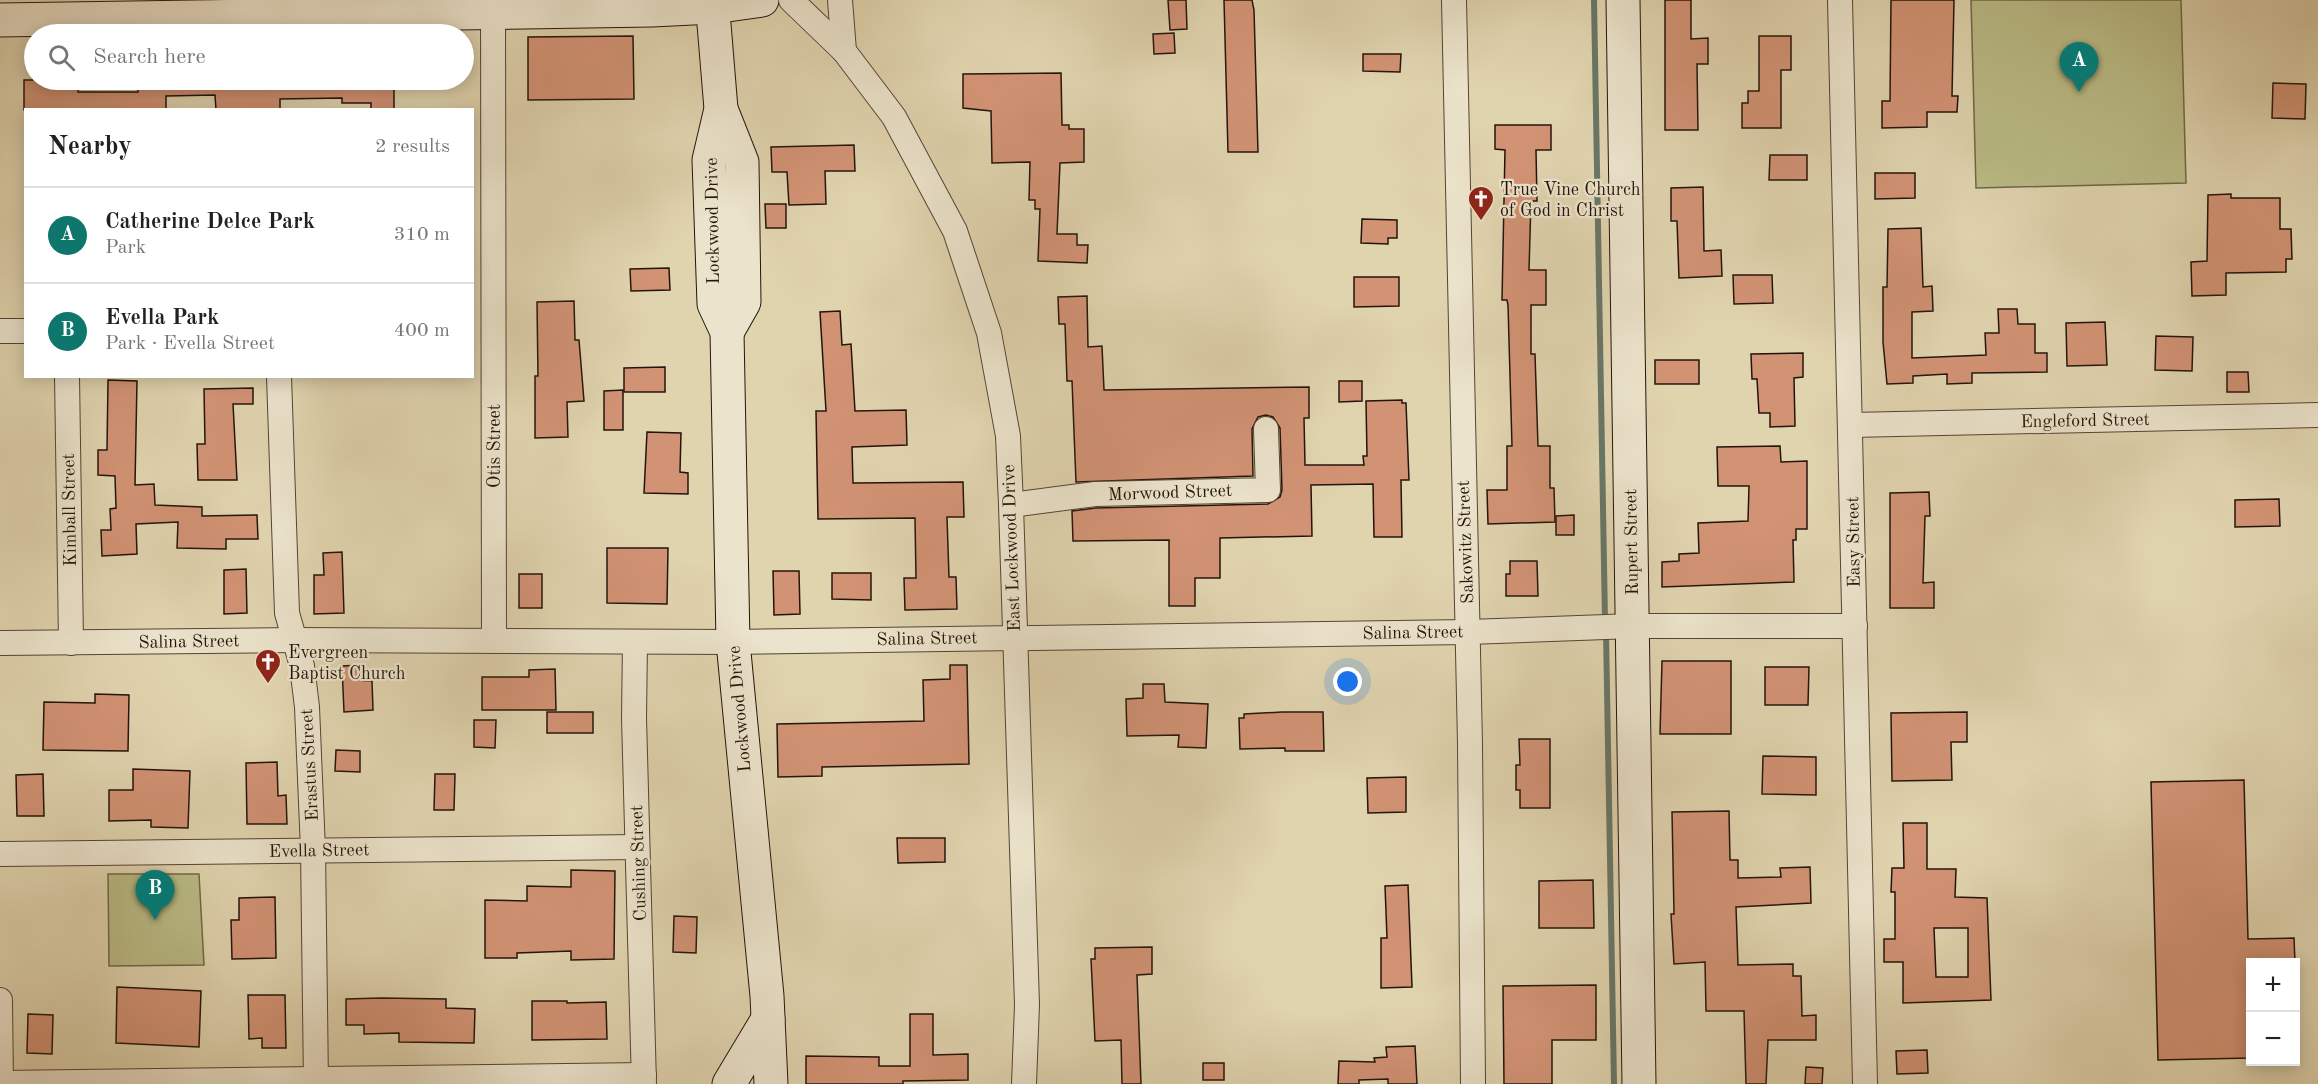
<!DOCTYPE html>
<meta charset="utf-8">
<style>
:root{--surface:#fff;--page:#f6f6f6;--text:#202124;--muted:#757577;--line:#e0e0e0;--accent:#0f766e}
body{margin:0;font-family:"Old Standard TT",serif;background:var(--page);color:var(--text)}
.controls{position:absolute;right:18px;bottom:18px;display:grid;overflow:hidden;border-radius:0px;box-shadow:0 3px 15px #0003}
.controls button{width:54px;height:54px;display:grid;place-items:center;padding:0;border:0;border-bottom:2px solid var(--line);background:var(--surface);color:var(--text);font:30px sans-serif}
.you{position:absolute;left:1348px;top:682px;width:21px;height:21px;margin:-15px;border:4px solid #fff;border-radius:50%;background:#1a73e8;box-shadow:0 0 0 9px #1a73e833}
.badge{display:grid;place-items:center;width:39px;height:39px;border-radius:50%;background:var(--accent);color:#fff;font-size:20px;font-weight:700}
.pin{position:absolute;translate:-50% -50px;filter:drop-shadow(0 2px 3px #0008)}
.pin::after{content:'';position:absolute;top:32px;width:21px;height:18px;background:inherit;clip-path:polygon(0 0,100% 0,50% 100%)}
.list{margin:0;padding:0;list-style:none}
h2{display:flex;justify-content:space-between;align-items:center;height:78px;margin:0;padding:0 24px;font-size:26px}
h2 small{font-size:20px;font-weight:400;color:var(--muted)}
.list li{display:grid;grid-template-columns:39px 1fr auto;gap:18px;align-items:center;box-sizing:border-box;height:96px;padding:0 24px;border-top:2px solid var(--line)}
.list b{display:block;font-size:22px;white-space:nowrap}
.list p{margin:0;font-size:20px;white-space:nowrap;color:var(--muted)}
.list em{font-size:20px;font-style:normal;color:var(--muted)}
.icon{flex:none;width:33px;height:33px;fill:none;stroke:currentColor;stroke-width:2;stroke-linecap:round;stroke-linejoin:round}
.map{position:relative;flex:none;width:2318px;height:1084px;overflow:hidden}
.search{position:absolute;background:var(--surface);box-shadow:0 3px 15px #0003;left:24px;top:24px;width:450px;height:66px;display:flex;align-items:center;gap:15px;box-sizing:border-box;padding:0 21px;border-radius:33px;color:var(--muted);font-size:22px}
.panel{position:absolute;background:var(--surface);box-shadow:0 3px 15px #0003;left:24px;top:108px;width:450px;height:270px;border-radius:0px}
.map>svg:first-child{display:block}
.green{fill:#babb86;stroke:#706848;stroke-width:1.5}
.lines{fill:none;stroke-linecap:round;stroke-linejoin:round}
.stream{stroke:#687767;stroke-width:6}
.building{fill:#d29375;stroke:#25140b;stroke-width:1.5;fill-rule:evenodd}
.street-casing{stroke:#544434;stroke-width:26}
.secondary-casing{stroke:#25140b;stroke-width:35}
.street{stroke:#ebe3cb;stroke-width:24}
.secondary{stroke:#ebe3cb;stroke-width:33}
.labels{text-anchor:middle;stroke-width:4.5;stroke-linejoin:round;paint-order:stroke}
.poi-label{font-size:18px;fill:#25140b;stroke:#ebe3cb;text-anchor:start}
.street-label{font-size:18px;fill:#25140b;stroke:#ebe3cb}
</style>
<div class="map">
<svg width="2318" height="1084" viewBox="0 0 2318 1084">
<rect width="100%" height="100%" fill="#e0d4af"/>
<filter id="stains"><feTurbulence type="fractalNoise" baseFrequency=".00333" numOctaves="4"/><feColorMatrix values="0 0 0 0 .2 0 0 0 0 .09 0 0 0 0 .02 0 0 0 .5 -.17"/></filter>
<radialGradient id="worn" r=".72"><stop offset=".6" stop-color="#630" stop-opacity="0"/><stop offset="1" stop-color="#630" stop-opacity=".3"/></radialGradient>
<g class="green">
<path d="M 1971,0 L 2181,0 L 2186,183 L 1976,188 Z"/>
<path d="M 108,874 L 199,874 L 204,965 L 109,966 Z"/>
</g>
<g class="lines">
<g class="stream">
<path d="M 1594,0 L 1605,621"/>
<path d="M 1606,632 L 1614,1084"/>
</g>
</g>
<g class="building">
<path d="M 1168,0 L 1186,0 L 1187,29 L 1170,30 Z"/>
<path d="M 1224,0 L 1252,0 L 1254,10 L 1258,152 L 1228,152 Z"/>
<path d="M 1665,0 L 1691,0 L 1691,39 L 1708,38 L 1708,64 L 1697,64 L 1698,130 L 1665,130 Z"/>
<path d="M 1891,0 L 1954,0 L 1952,96 L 1958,96 L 1957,112 L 1927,112 L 1927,127 L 1882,128 L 1882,101 L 1890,101 Z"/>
<path d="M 1174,33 L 1175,53 L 1154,54 L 1153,34 Z"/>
<path d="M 633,36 L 634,99 L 528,100 L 528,37 Z"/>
<path d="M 1759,36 L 1791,36 L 1791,70 L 1781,70 L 1781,128 L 1742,128 L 1742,103 L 1748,103 L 1748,91 L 1759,91 Z"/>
<path d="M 1363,54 L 1401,54 L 1400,72 L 1363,71 Z"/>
<path d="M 1061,73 L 1062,125 L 1069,125 L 1069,129 L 1084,129 L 1084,162 L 1060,163 L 1057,234 L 1077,234 L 1077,245 L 1088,245 L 1087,263 L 1038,261 L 1040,209 L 1035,209 L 1035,200 L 1029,200 L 1030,162 L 992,163 L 991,111 L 963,108 L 963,74 Z"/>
<path d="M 24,80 L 68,80 L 68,82 L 78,82 L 78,92 L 138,92 L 138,80 L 394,80 L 394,110 L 371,110 L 371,103 L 342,103 L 342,98 L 280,99 L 280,110 L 216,110 L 215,95 L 166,96 L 166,110 L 24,110 Z"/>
<path d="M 2273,83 L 2306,84 L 2305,119 L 2272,118 Z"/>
<path d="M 1495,125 L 1551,125 L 1551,150 L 1536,150 L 1537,201 L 1531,201 L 1529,270 L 1546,270 L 1546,305 L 1531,305 L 1531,354 L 1535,354 L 1538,446 L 1550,446 L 1550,488 L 1554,488 L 1555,522 L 1488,524 L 1487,490 L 1507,490 L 1507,446 L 1512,446 L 1508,305 L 1507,300 L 1502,300 L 1505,150 L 1495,149 Z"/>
<path d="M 854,145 L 855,171 L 825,171 L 826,204 L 789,205 L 787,172 L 772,172 L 771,147 Z"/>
<path d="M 1770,155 L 1807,155 L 1807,180 L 1769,180 Z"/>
<path d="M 1875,173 L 1915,173 L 1915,198 L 1875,199 Z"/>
<path d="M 1703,187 L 1704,251 L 1721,250 L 1722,276 L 1679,278 L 1677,221 L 1671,221 L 1671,188 Z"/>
<path d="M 2231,194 L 2231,198 L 2280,198 L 2280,229 L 2291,229 L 2292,259 L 2286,259 L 2286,272 L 2226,273 L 2226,295 L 2192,296 L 2191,262 L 2207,261 L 2208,195 Z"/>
<path d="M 765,204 L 786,204 L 786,228 L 766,228 Z"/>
<path d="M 1362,219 L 1397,220 L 1397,238 L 1388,238 L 1388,244 L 1361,243 Z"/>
<path d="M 1921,228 L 1923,287 L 1932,286 L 1933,311 L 1912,312 L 1912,358 L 1986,355 L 1985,333 L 1999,333 L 1998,309 L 2017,309 L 2018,324 L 2035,324 L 2035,353 L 2047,353 L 2047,372 L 1972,373 L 1972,383 L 1947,384 L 1947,374 L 1913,376 L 1913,383 L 1887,384 L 1883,342 L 1883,287 L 1887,287 L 1888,229 Z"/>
<path d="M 669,268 L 670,290 L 631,291 L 630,269 Z"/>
<path d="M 1733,275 L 1772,275 L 1773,303 L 1734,304 Z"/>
<path d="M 1354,277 L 1399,277 L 1399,306 L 1354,307 Z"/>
<path d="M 1087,296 L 1088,347 L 1102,346 L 1104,390 L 1309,387 L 1309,418 L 1304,418 L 1305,465 L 1364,465 L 1363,456 L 1367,456 L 1366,401 L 1402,400 L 1402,403 L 1406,403 L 1409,480 L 1401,480 L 1402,537 L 1374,537 L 1373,484 L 1311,485 L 1312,536 L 1220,538 L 1220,578 L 1195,578 L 1195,606 L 1169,606 L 1169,540 L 1073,541 L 1072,511 L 1096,508 L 1268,504 L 1280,497 L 1282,490 L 1280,428 L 1273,417 L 1266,415 L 1258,417 L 1252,429 L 1253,476 L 1076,482 L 1072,381 L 1067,381 L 1065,324 L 1059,324 L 1058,297 Z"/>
<path d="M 574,301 L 575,340 L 579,340 L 584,401 L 567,402 L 568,437 L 535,438 L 535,376 L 538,376 L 537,302 Z"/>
<path d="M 840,311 L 842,345 L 851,344 L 855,411 L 906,410 L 907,445 L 852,447 L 853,483 L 963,482 L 964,517 L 947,517 L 949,577 L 956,577 L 957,609 L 905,610 L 904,578 L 916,578 L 915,518 L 818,519 L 816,411 L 826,411 L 820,312 Z"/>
<path d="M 2105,322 L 2107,365 L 2067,366 L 2066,323 Z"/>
<path d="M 2156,336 L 2193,337 L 2192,371 L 2155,370 Z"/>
<path d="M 1803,353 L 1803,377 L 1794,378 L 1795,426 L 1770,427 L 1770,413 L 1759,413 L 1757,379 L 1752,379 L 1751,354 Z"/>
<rect x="1655" y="360" width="44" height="24"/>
<path d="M 665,367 L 665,392 L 624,392 L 624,368 Z"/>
<path d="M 2227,372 L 2248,372 L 2249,392 L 2227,392 Z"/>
<path d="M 108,380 L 137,381 L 135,485 L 154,484 L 155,505 L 202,507 L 202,516 L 257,515 L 258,539 L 226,539 L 226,549 L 177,548 L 178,522 L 136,524 L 137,554 L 102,556 L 101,530 L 111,530 L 110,509 L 116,508 L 115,476 L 98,475 L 98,450 L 107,450 Z"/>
<path d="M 1339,381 L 1362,381 L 1362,401 L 1339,402 Z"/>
<path d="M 253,388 L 253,404 L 233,404 L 237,480 L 198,480 L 197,444 L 205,444 L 204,389 Z"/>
<path d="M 623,390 L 623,430 L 604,430 L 604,391 Z"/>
<path d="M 647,432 L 681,433 L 680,472 L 688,473 L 688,494 L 644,493 Z"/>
<path d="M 1780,446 L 1781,462 L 1807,461 L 1807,529 L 1796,529 L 1796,540 L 1793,540 L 1794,582 L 1662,587 L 1662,562 L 1679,561 L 1679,554 L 1699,553 L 1698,523 L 1748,521 L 1749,486 L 1718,486 L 1717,447 Z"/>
<path d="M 1929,492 L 1930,516 L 1925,516 L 1923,583 L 1934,582 L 1934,608 L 1890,608 L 1890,493 Z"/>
<path d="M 2279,499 L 2280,526 L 2235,527 L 2235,500 Z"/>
<path d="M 1574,515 L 1574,535 L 1556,535 L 1556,516 Z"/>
<path d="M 607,548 L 668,548 L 667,604 L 607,603 Z"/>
<path d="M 342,552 L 344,613 L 314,614 L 314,575 L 324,575 L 323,553 Z"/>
<path d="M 1510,561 L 1537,561 L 1538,596 L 1506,596 L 1506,574 L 1510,574 Z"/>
<path d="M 246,569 L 247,613 L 224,614 L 224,570 Z"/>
<path d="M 773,571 L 799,571 L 800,614 L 774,615 Z"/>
<path d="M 832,573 L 871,573 L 871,600 L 832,599 Z"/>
<rect x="519" y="574" width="23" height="34"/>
<path d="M 1662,661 L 1731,661 L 1731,734 L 1660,734 Z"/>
<path d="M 362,665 L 363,681 L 372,681 L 373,710 L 344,712 L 342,666 Z"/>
<path d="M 950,665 L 967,665 L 969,764 L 822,767 L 822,776 L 778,777 L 777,724 L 924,721 L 923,680 L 950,679 Z"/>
<path d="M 1765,667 L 1809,667 L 1808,705 L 1765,705 Z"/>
<path d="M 555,669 L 556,710 L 482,710 L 482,677 L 529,677 L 529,670 Z"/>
<path d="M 1143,684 L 1164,684 L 1165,702 L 1208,704 L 1206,748 L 1178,747 L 1179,735 L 1127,736 L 1126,699 L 1143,698 Z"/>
<path d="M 95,694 L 129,695 L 128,751 L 43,750 L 44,702 L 95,703 Z"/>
<rect x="547" y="712" width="46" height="21"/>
<path d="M 1282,712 L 1323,712 L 1324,751 L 1285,751 L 1285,748 L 1240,749 L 1239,718 L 1244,718 L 1244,714 Z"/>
<path d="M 1967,712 L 1967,742 L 1951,742 L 1952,780 L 1892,781 L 1891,713 Z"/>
<path d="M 474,720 L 496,720 L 495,748 L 474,747 Z"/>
<path d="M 1519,739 L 1550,739 L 1550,808 L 1520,808 L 1520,790 L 1516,790 L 1516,765 L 1520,765 Z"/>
<path d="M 336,750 L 360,751 L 360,772 L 335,771 Z"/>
<path d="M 1763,756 L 1816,757 L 1816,795 L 1762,794 Z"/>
<path d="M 277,762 L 278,796 L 286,795 L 287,824 L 247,824 L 246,763 Z"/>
<path d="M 133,769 L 190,771 L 188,828 L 151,827 L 151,820 L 109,821 L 109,790 L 133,790 Z"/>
<path d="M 43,774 L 44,816 L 17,816 L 16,775 Z"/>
<path d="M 435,774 L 455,774 L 454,810 L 434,810 Z"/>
<path d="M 1406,777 L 1406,812 L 1368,813 L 1367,778 Z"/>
<path d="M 2244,780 L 2248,939 L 2294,938 L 2295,963 L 2250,963 L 2250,1058 L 2158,1060 L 2151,782 Z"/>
<path d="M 1729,811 L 1730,860 L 1738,860 L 1738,878 L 1781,877 L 1780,868 L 1810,867 L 1811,903 L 1736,907 L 1738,965 L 1793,964 L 1793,976 L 1801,976 L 1802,1016 L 1816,1015 L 1816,1040 L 1768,1040 L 1766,1084 L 1746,1084 L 1744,1011 L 1706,1011 L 1705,962 L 1674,964 L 1671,914 L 1674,914 L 1672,812 Z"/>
<path d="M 1903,823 L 1927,823 L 1927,869 L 1956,869 L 1955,897 L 1987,898 L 1991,1000 L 1903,1003 L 1903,962 L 1884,962 L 1884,939 L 1895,939 L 1895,892 L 1891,892 L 1892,868 L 1904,868 ZM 1934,928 L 1968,928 L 1968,977 L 1936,977 Z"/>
<path d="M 897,838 L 945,838 L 945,862 L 898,863 Z"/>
<path d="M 571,870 L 615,871 L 614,959 L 571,960 L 571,951 L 517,953 L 517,958 L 485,958 L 485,900 L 527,901 L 527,886 L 571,887 Z"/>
<path d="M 1593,880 L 1594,928 L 1539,928 L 1539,881 Z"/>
<path d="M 1408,885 L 1412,987 L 1381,988 L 1381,938 L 1387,938 L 1385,886 Z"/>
<path d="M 275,897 L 276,958 L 232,959 L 231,920 L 239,920 L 239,898 Z"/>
<path d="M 674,916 L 697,917 L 696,953 L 673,952 Z"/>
<path d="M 1152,947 L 1152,974 L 1137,975 L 1141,1084 L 1122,1084 L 1121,1040 L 1095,1041 L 1091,959 L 1095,959 L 1095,948 Z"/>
<path d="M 1596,985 L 1596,1040 L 1552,1040 L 1552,1084 L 1504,1084 L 1503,986 Z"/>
<path d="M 117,987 L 201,991 L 199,1047 L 116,1043 Z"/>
<path d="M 248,995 L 285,995 L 286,1048 L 262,1048 L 262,1038 L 249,1039 Z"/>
<path d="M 381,998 L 446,999 L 446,1008 L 475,1009 L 474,1043 L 399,1042 L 399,1033 L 364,1034 L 364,1025 L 346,1025 L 346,999 Z"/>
<path d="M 532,1001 L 567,1001 L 567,1003 L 606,1002 L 607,1039 L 532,1040 Z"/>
<path d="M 28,1014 L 53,1015 L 52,1054 L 27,1053 Z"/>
<path d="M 910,1014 L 933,1014 L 933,1055 L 968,1054 L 968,1080 L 903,1081 L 903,1084 L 806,1084 L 806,1056 L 879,1057 L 879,1066 L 910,1066 Z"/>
<path d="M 1415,1046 L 1417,1084 L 1388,1084 L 1388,1079 L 1359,1080 L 1359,1084 L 1338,1084 L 1339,1061 L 1375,1062 L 1374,1058 L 1387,1057 L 1386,1047 Z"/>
<path d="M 1927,1050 L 1928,1073 L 1897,1074 L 1896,1051 Z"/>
<rect x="1203" y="1063" width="21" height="17"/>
<path d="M 1806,1067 L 1823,1068 L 1822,1084 L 1805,1084 Z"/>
</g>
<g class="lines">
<defs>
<g id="street">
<path d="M 493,0 L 494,641"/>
<path d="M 791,0 L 844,51 L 894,117 L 955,231 L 989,333 L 1008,436 L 1011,505 L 1027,1005 L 1024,1084"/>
<path d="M 840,0 L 844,51"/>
<path d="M 1454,0 L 1470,744 L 1473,1084"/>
<path d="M 1840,0 L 1865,1084"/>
<path d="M 0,331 L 26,331"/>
<path d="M 67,376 L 71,643"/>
<path d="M 279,376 L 287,613 L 302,666 L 307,707 L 313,850 L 316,1084"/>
<path d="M 1851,425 L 2318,415"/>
<path d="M 1011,505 L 1095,494 L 1268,490 L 1266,429"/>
<path d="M 635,642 L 634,718 L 644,1084"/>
<path d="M 0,643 L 294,640 L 733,642 L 1468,632 L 1633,626 L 1855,626"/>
<path d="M 0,854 L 637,847"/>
<path d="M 0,1000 L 1,1084"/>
<path d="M 0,1083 L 644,1075"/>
</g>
<g id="secondary">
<path d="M 712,0 L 721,109 L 709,160 L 714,304 L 727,332 L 733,642 L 767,996 L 771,1084"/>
<path d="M 1623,0 L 1639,1084"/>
<path d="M 0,20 L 652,10 L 713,7 L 762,0"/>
<path d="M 721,109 L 742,162 L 744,302 L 727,332"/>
<path d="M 729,1084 L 768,1019"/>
</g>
</defs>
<use href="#street" class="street-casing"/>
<use href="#secondary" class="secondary-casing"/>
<use href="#street" class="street"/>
<use href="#secondary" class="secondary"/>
</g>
<defs>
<symbol id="church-pin" viewBox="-11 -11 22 30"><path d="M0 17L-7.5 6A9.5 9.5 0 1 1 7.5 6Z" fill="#8f2418" stroke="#ebe3cb"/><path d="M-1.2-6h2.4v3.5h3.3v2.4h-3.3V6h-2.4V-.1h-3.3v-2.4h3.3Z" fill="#fff"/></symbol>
</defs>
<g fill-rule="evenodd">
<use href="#church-pin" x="1466" y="184" width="30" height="40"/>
<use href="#church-pin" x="253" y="647" width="30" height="40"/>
</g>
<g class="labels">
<g class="poi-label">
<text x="1500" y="195">True Vine Church<tspan x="1500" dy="21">of God in Christ</tspan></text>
<text x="288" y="658">Evergreen<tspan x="288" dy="21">Baptist Church</tspan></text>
</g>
<g class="street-label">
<text transform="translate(712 221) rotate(-91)" y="6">Lockwood Drive</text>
<text transform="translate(2085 420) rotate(-1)" y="6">Engleford Street</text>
<text transform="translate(494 446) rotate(-90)" y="6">Otis Street</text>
<text transform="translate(1170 492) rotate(-2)" y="6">Morwood Street</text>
<text transform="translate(69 510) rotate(-91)" y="6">Kimball Street</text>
<text transform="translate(1465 542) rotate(-92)" y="6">Sakowitz Street</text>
<text transform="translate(1631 542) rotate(-91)" y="6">Rupert Street</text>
<text transform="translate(1853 542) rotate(-91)" y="6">Easy Street</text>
<text transform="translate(1011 548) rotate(-92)" y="6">East Lockwood Drive</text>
<text transform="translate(1413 632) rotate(-1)" y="6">Salina Street</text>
<text transform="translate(927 638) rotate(-1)" y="6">Salina Street</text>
<text transform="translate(189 641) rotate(-1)" y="6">Salina Street</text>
<text transform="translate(739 709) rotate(-95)" y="6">Lockwood Drive</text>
<text transform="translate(309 765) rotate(-93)" y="6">Erastus Street</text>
<text transform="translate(319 850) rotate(-1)" y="6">Evella Street</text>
<text transform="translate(638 863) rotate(-92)" y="6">Cushing Street</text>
</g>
</g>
<rect width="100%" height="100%" filter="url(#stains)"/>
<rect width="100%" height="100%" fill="url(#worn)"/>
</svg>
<div class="controls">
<button>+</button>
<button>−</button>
</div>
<div class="you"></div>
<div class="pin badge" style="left:2079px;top:92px">A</div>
<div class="pin badge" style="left:155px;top:920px">B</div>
<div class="search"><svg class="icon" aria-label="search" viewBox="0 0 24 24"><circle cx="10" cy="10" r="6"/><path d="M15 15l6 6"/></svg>Search here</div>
<section class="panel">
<h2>Nearby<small>2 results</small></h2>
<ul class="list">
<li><span class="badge">A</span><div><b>Catherine Delce Park</b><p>Park</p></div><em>310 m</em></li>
<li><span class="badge">B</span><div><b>Evella Park</b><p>Park · Evella Street</p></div><em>400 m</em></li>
</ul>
</section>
</div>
